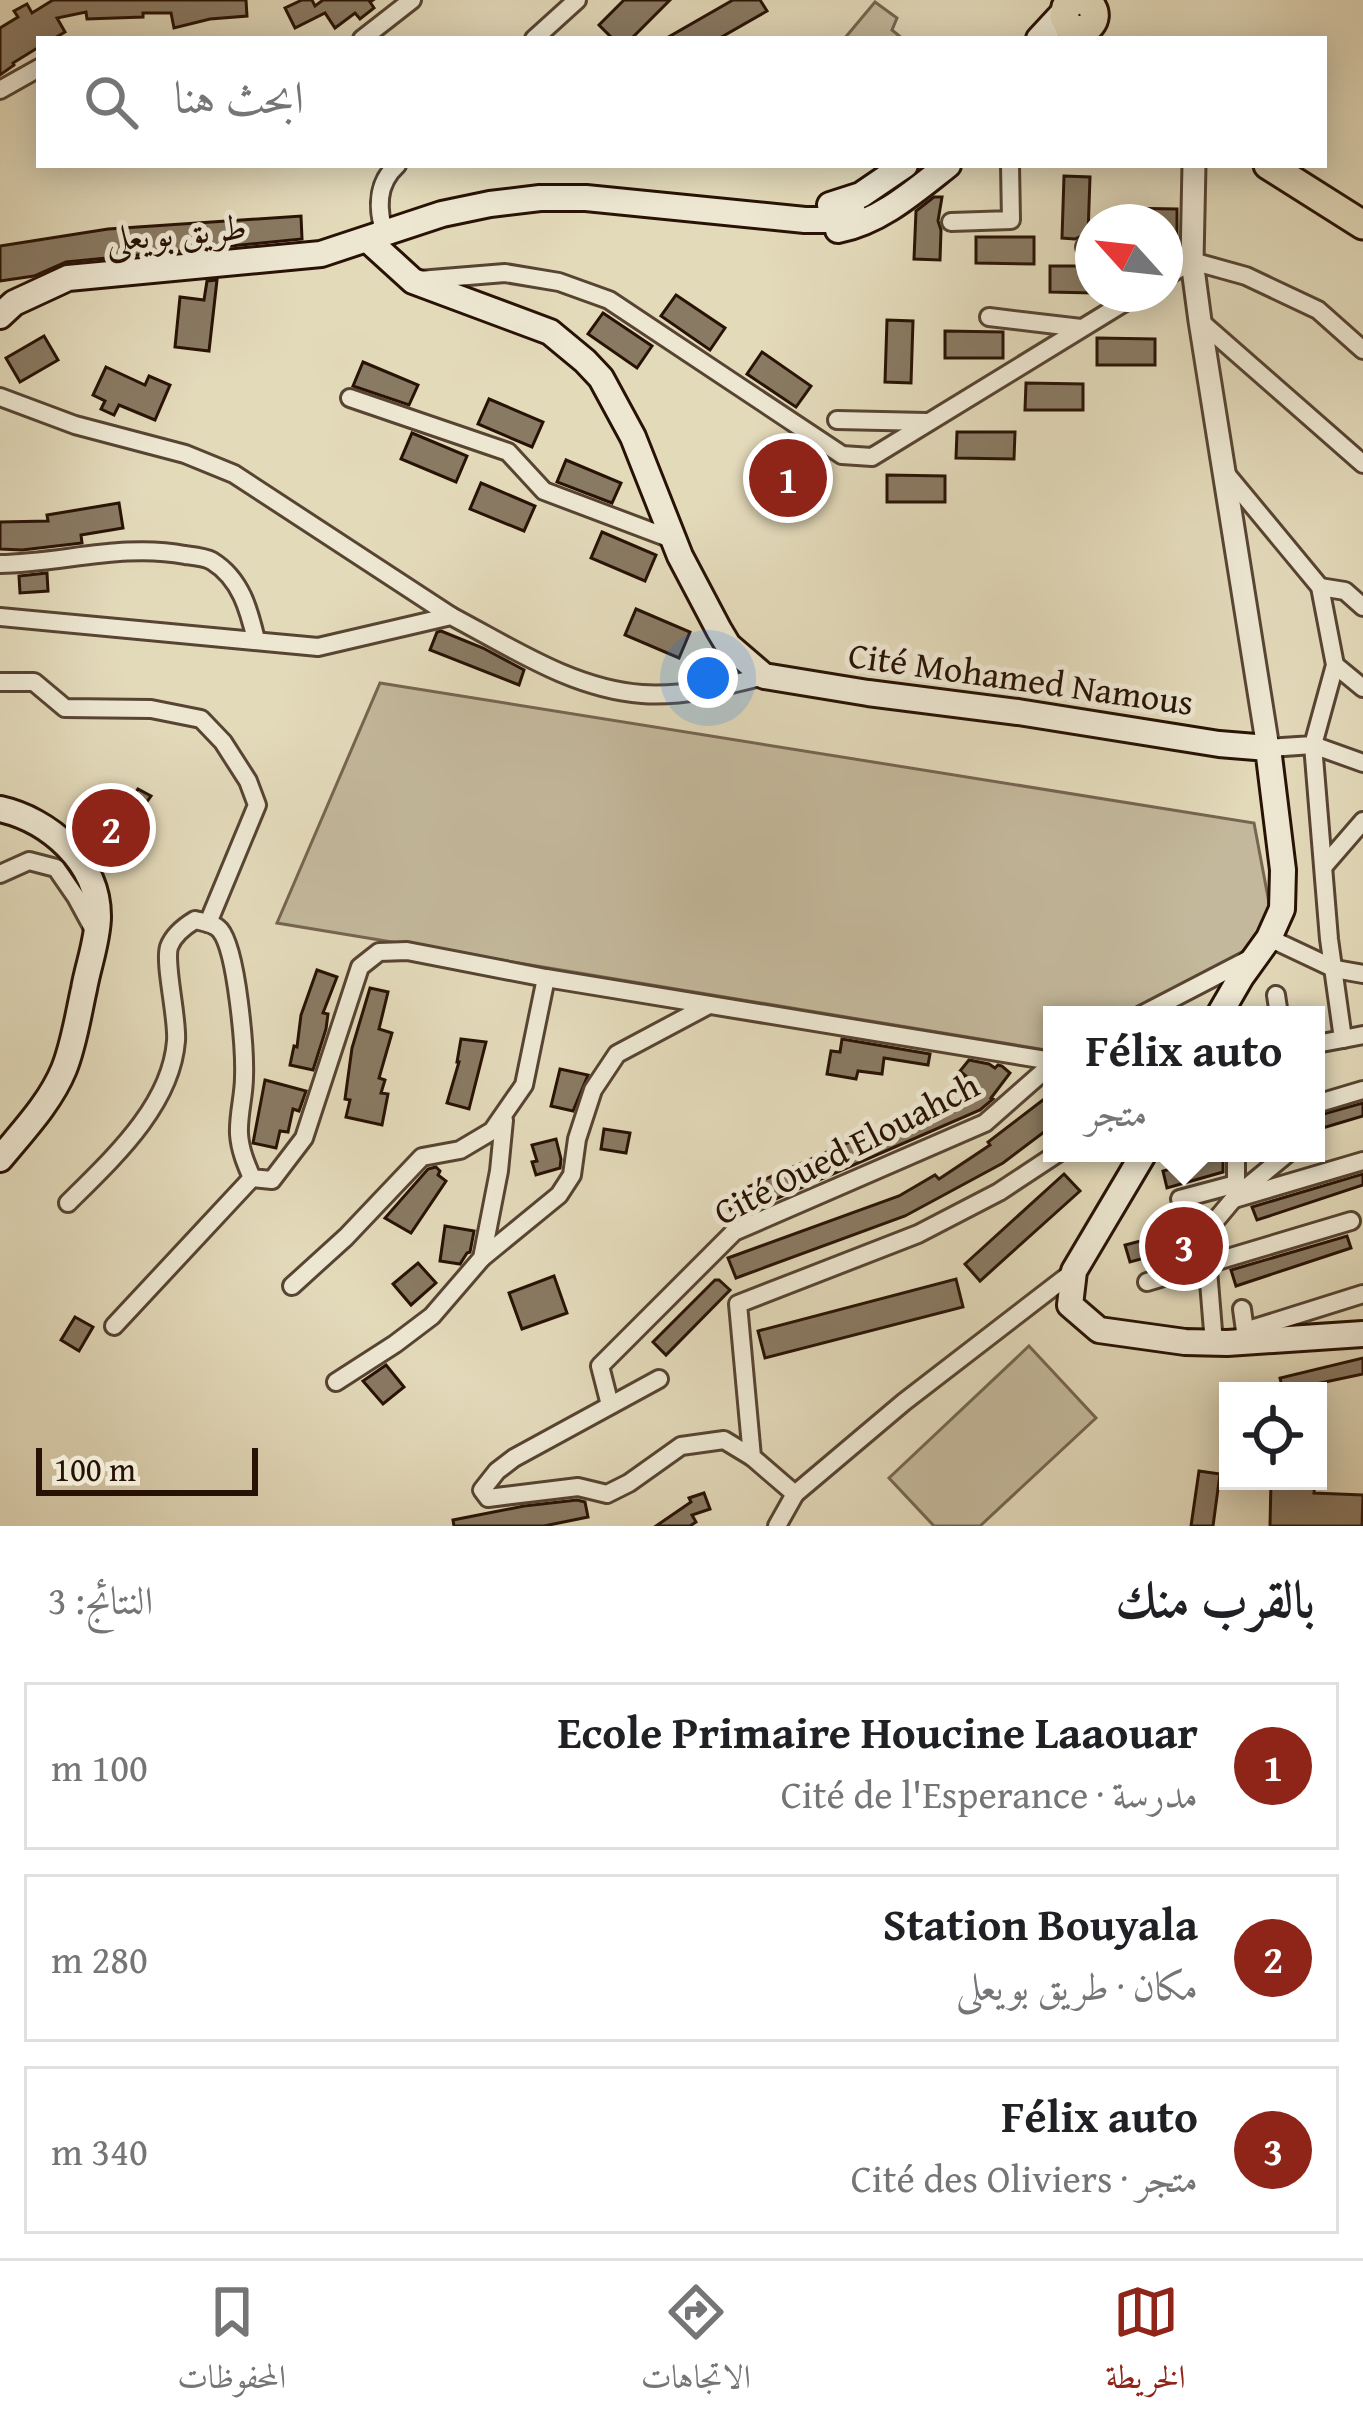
<!DOCTYPE html>
<html lang="ar">
<meta charset="utf-8">
<style>
:root{--surface:#fff;--page:#f2f2f2;--text:#202124;--muted:#757577;--line:#e0e0e0;--accent:#8f2418}
body{margin:0;font-family:"Gentium Book Plus",Amiri,serif;background:var(--page);color:var(--text);direction:rtl}
.controls{position:absolute;right:36px;bottom:36px;display:grid;overflow:hidden;border-radius:0px;box-shadow:0 6px 30px #0003}
.controls button{width:108px;height:108px;display:grid;place-items:center;padding:0;border:0;border-bottom:3px solid var(--line);background:var(--surface);color:var(--text);font:60px sans-serif}
.compass{position:absolute;left:1075px;top:204px;width:108px;height:108px;border-radius:50%;background:var(--surface);box-shadow:0 6px 30px #0003;rotate:297deg}
.scale{position:absolute;left:36px;bottom:30px;width:222px;box-sizing:border-box;padding-left:12px;border:6px solid #281205;border-top:0;font-size:33px;line-height:42px;white-space:nowrap;color:#281205;-webkit-text-stroke:9px #ede7d2;paint-order:stroke}
.you{position:absolute;left:708px;top:678px;width:42px;height:42px;margin:-30px;border:9px solid #fff;border-radius:50%;background:#1a73e8;box-shadow:0 0 0 18px #1a73e833}
.badge{display:grid;place-items:center;width:78px;height:78px;border-radius:50%;background:var(--accent);color:#fff;font-size:39px;font-weight:700}
.pin{position:absolute;translate:-50% -50%;border:6px solid #fff;box-shadow:0 3px 12px #0006}
.popup{position:absolute;left:1043px;top:1006px;width:282px;height:156px;box-sizing:border-box;display:grid;place-content:center;border-radius:0px;background:var(--surface);filter:drop-shadow(0 3px 9px #0005);font-size:39px;white-space:nowrap;color:var(--muted)}
.popup b{font-size:45px;color:var(--text)}
.popup::after{content:'';position:absolute;left:50%;top:100%;margin-left:-24px;border:24px solid transparent;border-top-color:var(--surface)}
.list{margin:0;padding:0;list-style:none}
h2{display:flex;justify-content:space-between;align-items:center;height:156px;margin:0;padding:0 48px;font-size:51px}
h2 small{font-size:39px;font-weight:400;color:var(--muted)}
.list li{display:grid;grid-template-columns:78px 1fr auto;gap:36px;align-items:center;box-sizing:border-box;height:168px;margin:0 24px 24px;padding:0 24px;border:3px solid var(--line);border-radius:0px}
.list b{display:block;font-size:45px;white-space:nowrap}
.list p{margin:0;font-size:39px;white-space:nowrap;color:var(--muted)}
.list em{font-size:39px;font-style:normal;color:var(--muted)}
.icon{flex:none;width:66px;height:66px;fill:none;stroke:currentColor;stroke-width:2;stroke-linecap:round;stroke-linejoin:round}
.map{position:relative;flex:none;width:1363px;height:1526px;overflow:hidden;direction:ltr}
.search{position:absolute;background:var(--surface);box-shadow:0 6px 30px #0003;left:36px;right:36px;top:36px;height:132px;display:flex;align-items:center;gap:30px;box-sizing:border-box;padding:0 42px;border-radius:0px;color:var(--muted);font-size:45px}
.sheet{height:732px;background:var(--surface)}
nav{display:flex;justify-content:space-around;align-items:center;box-sizing:border-box;height:168px;border-top:3px solid var(--line);background:var(--surface);font-size:33px;color:var(--muted)}
nav a{display:grid;justify-items:center;gap:6px}
nav .on{color:var(--accent)}
.map>svg:first-child{display:block}
.green{fill:#c3b89b;stroke:#766550;stroke-width:3}
.building{fill:#897a63;stroke:#281205;stroke-width:3}
.lines{fill:none;stroke-linecap:round;stroke-linejoin:round}
.secondary-tunnel{stroke:#beb296;stroke-width:24;stroke-dasharray:24 12;stroke-linecap:butt}
.minor-casing{stroke:#574432;stroke-width:22}
.tertiary-casing{stroke:#574432;stroke-width:27}
.secondary-casing{stroke:#281205;stroke-width:30}
.primary-casing{stroke:#281205;stroke-width:33}
.minor{stroke:#ede7d2;stroke-width:16}
.tertiary{stroke:#ede7d2;stroke-width:21}
.secondary{stroke:#ede7d2;stroke-width:24}
.primary{stroke:#e3daba;stroke-width:27}
.labels{text-anchor:middle;stroke-width:10;stroke-linejoin:round;paint-order:stroke}
.street-label{font-size:36px;fill:#281205;stroke:#ede7d2}
</style>
<div class="map">
<svg width="1363" height="1526" viewBox="0 0 1363 1526">
<rect width="100%" height="100%" fill="#e3daba"/>
<filter id="stains"><feTurbulence type="fractalNoise" baseFrequency=".00167" numOctaves="4"/><feColorMatrix values="0 0 0 0 .2 0 0 0 0 .09 0 0 0 0 .02 0 0 0 .5 -.17"/></filter>
<radialGradient id="worn" r=".72"><stop offset=".6" stop-color="#630" stop-opacity="0"/><stop offset="1" stop-color="#630" stop-opacity=".3"/></radialGradient>
<g class="green">
<path d="M 875,2 L 897,18 L 892,30 L 903,39 L 844,39 Z"/>
<path d="M 380,683 L 1254,823 L 1270,908 L 1265,923 L 1243,954 L 1129,1015 L 1052,1015 L 1052,1051 L 277,923 Z"/>
<path d="M 1029,1346 L 1096,1418 L 980,1526 L 934,1526 L 889,1478 Z"/>
</g>
<g class="building">
<path d="M 53,0 L 246,0 L 247,16 L 210,19 L 174,28 L 171,13 L 143,13 L 143,17 L 87,19 L 86,12 L 57,18 L 65,32 L 53,39 L 39,39 L 39,47 L 13,63 L 14,65 L 0,75 L 0,28 L 18,17 L 14,11 L 27,4 L 32,13 Z"/>
<path d="M 302,0 L 312,0 L 315,6 L 323,0 L 373,0 L 370,2 L 374,8 L 360,19 L 355,13 L 335,28 L 325,13 L 295,28 L 285,8 Z"/>
<path d="M 624,0 L 670,0 L 631,39 L 613,39 L 599,25 Z"/>
<path d="M 733,0 L 760,0 L 767,11 L 718,39 L 665,39 Z"/>
<path d="M 1064,176 L 1090,177 L 1088,234 L 1075,239 L 1062,238 Z"/>
<path d="M 934,197 L 942,197 L 938,221 L 941,230 L 940,260 L 914,259 L 916,211 Z"/>
<path d="M 1119,208 L 1177,209 L 1177,235 L 1165,235 L 1165,222 L 1119,222 Z"/>
<path d="M 301,216 L 302,239 L 66,262 L 34,276 L 0,281 L 0,246 L 108,229 Z"/>
<path d="M 976,237 L 1034,237 L 1034,264 L 976,263 Z"/>
<path d="M 1050,266 L 1093,266 L 1093,293 L 1050,292 Z"/>
<path d="M 217,280 L 209,351 L 175,347 L 180,297 L 204,300 L 207,281 Z"/>
<path d="M 676,295 L 725,328 L 710,350 L 661,316 Z"/>
<path d="M 603,313 L 652,346 L 637,368 L 588,334 Z"/>
<path d="M 887,320 L 913,321 L 911,383 L 885,382 Z"/>
<path d="M 945,331 L 1003,332 L 1003,358 L 945,358 Z"/>
<path d="M 44,336 L 58,360 L 20,382 L 6,358 Z"/>
<path d="M 1097,338 L 1155,339 L 1155,365 L 1097,365 Z"/>
<path d="M 762,352 L 811,386 L 796,407 L 747,374 Z"/>
<path d="M 363,362 L 418,385 L 409,405 L 353,386 Z"/>
<path d="M 106,367 L 145,385 L 149,376 L 170,385 L 155,420 L 119,405 L 114,415 L 101,409 L 105,401 L 93,395 Z"/>
<path d="M 1026,383 L 1083,384 L 1083,410 L 1025,410 Z"/>
<path d="M 489,399 L 543,422 L 532,447 L 478,424 Z"/>
<path d="M 957,432 L 1015,432 L 1014,459 L 956,458 Z"/>
<path d="M 412,433 L 467,456 L 456,482 L 401,459 Z"/>
<path d="M 566,460 L 621,483 L 612,503 L 557,482 Z"/>
<path d="M 887,475 L 945,476 L 945,502 L 887,502 Z"/>
<path d="M 481,483 L 535,506 L 524,531 L 470,509 Z"/>
<path d="M 119,503 L 123,528 L 81,535 L 82,543 L 22,550 L 0,549 L 0,522 L 48,521 L 47,515 Z"/>
<path d="M 602,532 L 656,555 L 645,581 L 591,558 Z"/>
<path d="M 47,573 L 48,591 L 20,593 L 19,576 Z"/>
<path d="M 636,609 L 690,632 L 679,658 L 625,635 Z"/>
<path d="M 441,631 L 483,648 L 524,670 L 519,685 L 430,650 L 437,632 Z"/>
<path d="M 138,789 L 151,796 L 126,831 L 133,834 L 129,854 L 113,865 L 93,841 L 93,832 L 97,821 L 91,817 L 97,807 L 104,805 L 121,814 Z"/>
<path d="M 317,970 L 337,977 L 323,1013 L 328,1014 L 326,1029 L 313,1070 L 290,1065 L 294,1046 L 297,1047 L 301,1015 Z"/>
<path d="M 370,988 L 388,992 L 379,1029 L 392,1033 L 379,1078 L 385,1080 L 381,1093 L 388,1094 L 382,1125 L 346,1117 L 350,1100 L 345,1099 L 352,1048 Z"/>
<path d="M 461,1039 L 486,1042 L 469,1109 L 447,1103 L 459,1062 L 457,1062 Z"/>
<path d="M 842,1039 L 930,1054 L 928,1065 L 884,1058 L 882,1074 L 858,1071 L 856,1079 L 827,1074 L 831,1051 L 840,1052 Z"/>
<path d="M 969,1060 L 989,1064 L 995,1068 L 998,1065 L 1002,1066 L 1010,1073 L 991,1098 L 993,1099 L 980,1110 L 734,1217 L 725,1197 L 970,1089 L 961,1081 L 966,1076 L 960,1071 Z"/>
<path d="M 560,1069 L 588,1075 L 573,1111 L 551,1106 Z"/>
<path d="M 265,1080 L 306,1091 L 299,1111 L 293,1109 L 288,1132 L 280,1131 L 276,1148 L 253,1143 Z"/>
<path d="M 1052,1093 L 1052,1126 L 1003,1163 L 905,1216 L 736,1278 L 728,1258 L 899,1196 L 935,1175 L 939,1179 L 990,1145 L 988,1142 Z"/>
<path d="M 1363,1103 L 1363,1116 L 1316,1130 L 1316,1116 Z"/>
<path d="M 604,1129 L 630,1133 L 626,1153 L 601,1149 Z"/>
<path d="M 556,1139 L 561,1159 L 560,1168 L 536,1175 L 532,1162 L 537,1161 L 532,1145 Z"/>
<path d="M 1223,1154 L 1223,1172 L 1167,1188 L 1163,1171 Z"/>
<path d="M 436,1167 L 440,1171 L 438,1175 L 446,1181 L 411,1233 L 385,1218 L 428,1169 Z"/>
<path d="M 1064,1174 L 1080,1191 L 980,1281 L 965,1264 Z"/>
<path d="M 1363,1174 L 1363,1185 L 1257,1220 L 1252,1207 Z"/>
<path d="M 445,1226 L 474,1231 L 470,1252 L 467,1253 L 460,1264 L 440,1261 Z"/>
<path d="M 1190,1228 L 1193,1245 L 1130,1262 L 1125,1245 Z"/>
<path d="M 1347,1236 L 1351,1248 L 1236,1286 L 1231,1270 Z"/>
<path d="M 418,1263 L 436,1283 L 411,1305 L 393,1284 Z"/>
<path d="M 554,1276 L 567,1313 L 522,1329 L 509,1293 Z"/>
<path d="M 956,1279 L 963,1307 L 765,1358 L 758,1331 Z"/>
<path d="M 715,1280 L 719,1280 L 730,1290 L 666,1355 L 653,1342 Z"/>
<path d="M 75,1317 L 93,1327 L 79,1351 L 61,1340 Z"/>
<path d="M 1363,1358 L 1363,1374 L 1283,1391 L 1280,1378 Z"/>
<path d="M 386,1365 L 404,1387 L 383,1404 L 363,1381 Z"/>
<path d="M 1199,1471 L 1220,1474 L 1213,1526 L 1191,1526 Z"/>
<path d="M 1271,1481 L 1315,1481 L 1314,1493 L 1363,1495 L 1362,1526 L 1270,1526 Z"/>
<path d="M 704,1493 L 710,1509 L 692,1515 L 696,1522 L 690,1526 L 656,1526 L 691,1502 L 689,1498 Z"/>
<path d="M 577,1500 L 585,1502 L 588,1517 L 544,1526 L 454,1526 L 453,1520 L 524,1506 Z"/>
</g>
<g class="lines">
<path class="secondary-tunnel" d="M 853,212 L 892,191 L 926,165"/>
<defs>
<g id="minor">
<path d="M 362,39 L 412,0"/>
<path d="M 534,39 L 577,0"/>
<path d="M 0,90 L 39,68"/>
<path d="M 951,222 L 1011,220 L 1010,165"/>
<path d="M 385,235 C 377,209 376,184 397,165"/>
<path d="M 1085,247 L 1093,248"/>
<path d="M 1165,257 L 1192,261 L 1246,276 L 1318,310 L 1363,350"/>
<path d="M 1165,277 L 1192,261"/>
<path d="M 419,280 L 505,273 L 559,282 L 609,300 L 842,455 L 872,457 L 1138,294"/>
<path d="M 989,317 L 1081,328"/>
<path d="M 1200,321 L 1363,464"/>
<path d="M 0,397 L 75,425 L 185,454 L 234,474 L 451,616"/>
<path d="M 350,398 L 508,452 L 544,491 L 674,540"/>
<path d="M 837,420 L 927,422"/>
<path d="M 1224,471 L 1320,587 L 1335,665 L 1313,745 L 1268,748"/>
<path d="M 0,564 C 62,563 124,543 185,555 C 193,556 205,557 212,561 C 241,579 249,610 256,640"/>
<path d="M 1320,587 L 1345,591 L 1363,607"/>
<path d="M 0,617 L 318,647 L 451,616 C 512,648 573,689 642,694 C 683,697 725,686 764,676"/>
<path d="M 1335,665 L 1363,688"/>
<path d="M 0,682 L 34,682 L 65,708 L 151,709 L 201,719 L 223,742 L 248,781 L 257,805 L 208,923"/>
<path d="M 1363,763 L 1313,745 L 1329,939 L 1343,1039 L 1363,1035"/>
<path d="M 1324,866 L 1363,821"/>
<path d="M 0,874 L 29,861 L 56,868 L 76,897 L 95,932"/>
<path d="M 1269,938 L 1335,969 L 1363,974"/>
<path d="M 546,978 L 1052,1061"/>
<path d="M 1276,995 L 1279,1015"/>
<path d="M 1141,1015 L 1249,959"/>
<path d="M 1316,1044 L 1343,1039"/>
<path d="M 1316,1104 L 1363,1090"/>
<path d="M 1241,1192 L 1288,1153"/>
<path d="M 1180,1199 L 1236,1184"/>
<path d="M 1234,1199 L 1363,1161"/>
<path d="M 68,1203 C 112,1159 171,1106 176,1041 C 178,1019 164,964 169,947 C 173,936 185,926 195,920 C 203,922 214,923 220,930 C 237,950 245,1050 244,1077 C 244,1096 238,1115 239,1134 C 240,1150 246,1164 252,1178 L 272,1180 L 304,1138 L 360,967 L 379,952 L 407,951 L 546,978 L 524,1085 L 492,1131 L 460,1150 L 422,1157 L 346,1237 L 292,1286"/>
<path d="M 482,1258 L 559,1195 L 572,1175 L 577,1139 L 593,1090 L 617,1054 L 709,1005"/>
<path d="M 1147,1282 L 1351,1221"/>
<path d="M 1242,1309 L 1245,1331"/>
<path d="M 114,1326 L 252,1178"/>
<path d="M 1241,1341 L 1245,1331 L 1363,1294"/>
<path d="M 1214,1343 L 1205,1233 L 1236,1196 L 1236,1153"/>
<path d="M 659,1379 L 514,1458 L 497,1471 L 482,1490 L 488,1498 L 578,1487 L 607,1494 L 629,1483 L 681,1446 L 724,1440 L 752,1457"/>
<path d="M 336,1382 L 395,1344 L 432,1316 L 482,1258 L 499,1171 L 504,1120"/>
<path d="M 610,1405 L 600,1366 L 734,1232 L 985,1123 L 1052,1064"/>
<path d="M 795,1494 L 904,1402 L 1074,1271"/>
<path d="M 777,1526 L 795,1494 L 752,1457 L 738,1304 L 918,1234 L 999,1192 L 1058,1153"/>
</g>
<path id="tertiary" d="M 1194,165 L 1192,261 L 1200,321 L 1268,748"/>
<g id="secondary">
<path d="M 1039,39 L 1064,12"/>
<path d="M 830,205 L 861,195 L 905,165"/>
<path d="M 838,230 C 880,222 915,191 948,165"/>
<path d="M 368,240 L 413,281 L 550,332 L 585,361 L 601,378 L 633,437 L 680,556 L 719,630 L 728,645 L 764,676 L 868,693 L 1018,712 L 1219,744 L 1268,748 L 1283,870 L 1282,909 L 1269,938 L 1241,977 L 1219,1015"/>
<path d="M 0,316 L 14,303 L 68,278 L 321,254 L 442,214 L 490,204 L 540,198 L 586,198 L 805,220 L 827,220 L 853,212"/>
<path d="M 0,809 C 49,820 98,862 98,916 C 98,940 88,966 84,989 C 78,1016 74,1044 64,1069 C 50,1103 23,1131 0,1159"/>
<path d="M 1144,1153 L 1074,1271 L 1070,1305 L 1099,1330 L 1185,1342 L 1227,1343 L 1363,1334"/>
</g>
<g id="primary">
<path d="M 1075,0 L 1066,7 L 1064,17 L 1069,27 L 1082,31 C 1097,24 1099,9 1084,0"/>
<path d="M 1268,165 L 1363,225"/>
</g>
</defs>
<use href="#minor" class="minor-casing"/>
<use href="#tertiary" class="tertiary-casing"/>
<use href="#secondary" class="secondary-casing"/>
<use href="#primary" class="primary-casing"/>
<use href="#minor" class="minor"/>
<use href="#tertiary" class="tertiary"/>
<use href="#secondary" class="secondary"/>
<use href="#primary" class="primary"/>
</g>
<g class="labels">
<g class="street-label">
<text transform="translate(176 232) rotate(-5)" y="13">طريق بويعلى</text>
<text transform="translate(1021 678) rotate(8)" y="13">Cité Mohamed Namous</text>
<text transform="translate(846 1148) rotate(-27)" y="13">Cité Oued Elouahch</text>
</g>
</g>
<rect width="100%" height="100%" filter="url(#stains)"/>
<rect width="100%" height="100%" fill="url(#worn)"/>
</svg>
<div class="controls">
<button><svg class="icon" aria-label="locate" viewBox="0 0 24 24"><circle cx="12" cy="12" r="6"/><path d="M12 2v4M12 18v4M2 12h4M18 12h4"/></svg></button>
</div>
<svg class="compass" viewBox="-18 -18 36 36"><path d="M0-13l5 13h-10z" fill="#e53935"/><path d="M0 13l5-13h-10z" fill="#757577"/></svg>
<div class="scale">100 m</div>
<div class="you"></div>
<div class="pin badge" style="left:788px;top:478px">1</div>
<div class="pin badge" style="left:111px;top:828px">2</div>
<div class="pin badge" style="left:1184px;top:1246px">3</div>
<div class="popup"><b>Félix auto</b>متجر</div>
<div class="search"><svg class="icon" aria-label="search" viewBox="0 0 24 24"><circle cx="10" cy="10" r="6"/><path d="M15 15l6 6"/></svg>ابحث هنا</div>
</div>
<section class="sheet">
<h2>بالقرب منك<small>النتائج: 3</small></h2>
<ul class="list">
<li><span class="badge">1</span><div><b>Ecole Primaire Houcine Laaouar</b><p>مدرسة · Cité de l'Esperance</p></div><em>100 m</em></li>
<li><span class="badge">2</span><div><b>Station Bouyala</b><p>مكان · طريق بويعلى</p></div><em>280 m</em></li>
<li><span class="badge">3</span><div><b>Félix auto</b><p>متجر · Cité des Oliviers</p></div><em>340 m</em></li>
</ul>
</section>
<nav>
<a class="on"><svg class="icon" aria-label="map" viewBox="0 0 24 24"><path d="M3 6l6-2 6 2 6-2v14l-6 2-6-2-6 2zM9 4v14M15 6v14"/></svg>الخريطة</a>
<a><svg class="icon" aria-label="directions" viewBox="0 0 24 24"><path d="M12 3l9 9-9 9-9-9zM9 14v-3h6M13 9l2 2-2 2"/></svg>الاتجاهات</a>
<a><svg class="icon" aria-label="saved" viewBox="0 0 24 24"><path d="M7 4h10v16l-5-4-5 4z"/></svg>المحفوظات</a>
</nav>
